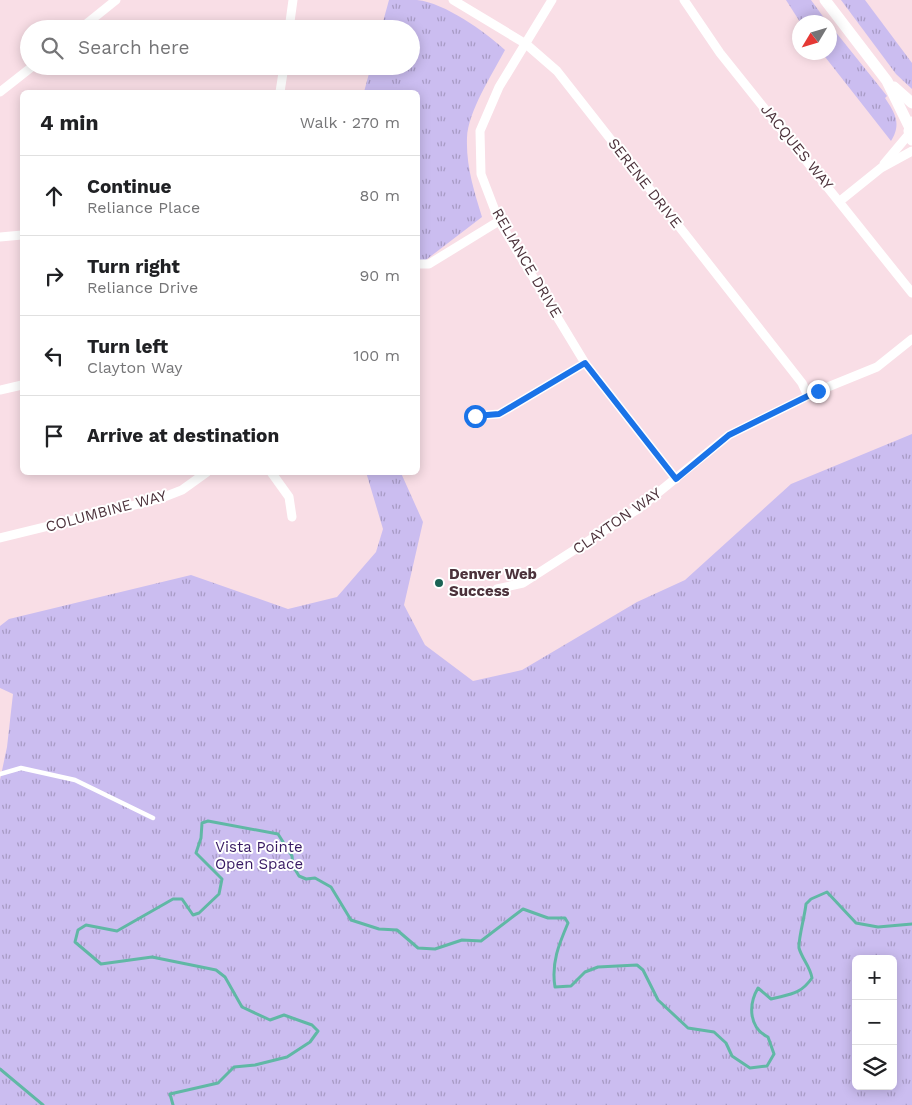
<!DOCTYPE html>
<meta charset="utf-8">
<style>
:root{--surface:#fff;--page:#f6f6f6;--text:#202124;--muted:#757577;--line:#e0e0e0}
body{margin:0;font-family:"Work Sans",sans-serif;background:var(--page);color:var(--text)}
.controls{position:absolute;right:15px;bottom:15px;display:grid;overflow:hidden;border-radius:8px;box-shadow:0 2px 12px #0003}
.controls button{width:45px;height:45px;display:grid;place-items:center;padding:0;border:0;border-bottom:1px solid var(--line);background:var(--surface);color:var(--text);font:25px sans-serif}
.compass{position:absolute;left:792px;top:15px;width:45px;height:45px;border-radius:50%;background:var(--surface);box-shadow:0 2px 12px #0003;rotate:232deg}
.stop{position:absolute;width:15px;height:15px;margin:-11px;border:4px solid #1a73e8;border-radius:50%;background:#fff}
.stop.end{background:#1a73e8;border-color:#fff;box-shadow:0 1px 5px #0008}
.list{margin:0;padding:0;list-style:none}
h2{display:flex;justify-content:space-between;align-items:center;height:65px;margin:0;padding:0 20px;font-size:21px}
h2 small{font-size:16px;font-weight:400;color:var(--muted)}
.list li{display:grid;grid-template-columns:32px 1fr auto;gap:15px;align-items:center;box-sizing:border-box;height:80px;padding:0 20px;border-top:1px solid var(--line)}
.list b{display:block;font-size:19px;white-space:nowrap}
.list p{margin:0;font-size:16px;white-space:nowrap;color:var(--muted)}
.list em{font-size:16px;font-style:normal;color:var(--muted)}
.icon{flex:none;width:28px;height:28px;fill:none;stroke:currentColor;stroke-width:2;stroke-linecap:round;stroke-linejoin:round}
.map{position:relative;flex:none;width:912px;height:1105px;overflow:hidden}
.search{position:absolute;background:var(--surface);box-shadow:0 2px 12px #0003;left:20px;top:20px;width:400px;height:55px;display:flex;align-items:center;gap:12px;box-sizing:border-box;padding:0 18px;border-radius:28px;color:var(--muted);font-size:19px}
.panel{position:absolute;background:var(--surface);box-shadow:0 2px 12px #0003;left:20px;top:90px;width:400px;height:385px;border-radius:8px}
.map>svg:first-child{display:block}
.grass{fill:url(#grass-tufts);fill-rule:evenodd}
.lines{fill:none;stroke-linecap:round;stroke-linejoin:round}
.stream{stroke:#60b8a5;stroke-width:3}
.service{stroke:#fff;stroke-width:4.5}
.minor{stroke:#fff;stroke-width:9}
.tertiary{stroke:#fff;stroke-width:11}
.route{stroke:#1a73e8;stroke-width:6}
.poi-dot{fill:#1c6355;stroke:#fff;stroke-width:2}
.labels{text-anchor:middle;stroke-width:4;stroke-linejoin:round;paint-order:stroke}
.street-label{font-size:15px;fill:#4c323b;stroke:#fff}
.poi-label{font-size:15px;font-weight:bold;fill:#4c323b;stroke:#fff;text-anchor:start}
.park-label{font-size:15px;fill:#371962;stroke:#fff}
</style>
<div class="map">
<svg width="912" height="1105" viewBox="0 0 912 1105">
<defs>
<pattern id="grass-tufts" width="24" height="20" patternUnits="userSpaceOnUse" patternTransform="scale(1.25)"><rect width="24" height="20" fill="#cbbdf0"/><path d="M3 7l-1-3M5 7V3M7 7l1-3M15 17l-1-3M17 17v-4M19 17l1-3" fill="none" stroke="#a79ac4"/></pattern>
</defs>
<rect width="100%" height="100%" fill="#f9dee6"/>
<g class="grass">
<path d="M 389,0 C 398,0 408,0 417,0 C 445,3 484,31 505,50 C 492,75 468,111 467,138 C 466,166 474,191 482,217 L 418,266 L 418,92 L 364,92 L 371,66 L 411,66 L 411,29 L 381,29 Z"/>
<path d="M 786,0 L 811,0 L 827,22 L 800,22 Z"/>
<path d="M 841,0 L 865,0 L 912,63 L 912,89 L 896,74 Z"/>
<path d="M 830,25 L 887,96 L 885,98 C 895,113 902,124 891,141 L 822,53 L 830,52 Z"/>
<path d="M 912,434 L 912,1105 L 0,1105 L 0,780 L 7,747 L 13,694 L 0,688 L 0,626 L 9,619 L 191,575 L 288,609 L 337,597 L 376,552 L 383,529 L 366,472 L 401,473 L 423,522 L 404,605 L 425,645 L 473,681 L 522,670 L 637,602 L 685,580 L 791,484 ZM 856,959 L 893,959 L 893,1086 L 856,1086 Z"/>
</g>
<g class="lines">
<g class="stream">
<path d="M 0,1069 L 43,1105"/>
<path d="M 173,1105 L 170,1094 L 218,1083 L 234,1067 L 255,1065 L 287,1057 L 310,1042 L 318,1031 L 312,1025 L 284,1015 L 270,1020 L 242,1007 L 225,977 L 216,970 L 152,957 L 101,964 L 75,942 L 78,930 L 86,925 L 117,931 L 173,899 L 182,899 L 193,915 L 199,913 L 219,894 L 222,879 L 196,853 L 201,838 L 202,823 L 208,821 L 278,834 L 292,856 L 293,866 L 299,876 L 306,879 L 315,878 L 331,887 L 351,920 L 379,929 L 397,930 L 418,948 L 435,949 L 462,940 L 481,941 L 523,909 L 548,918 L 565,918 L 568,923 C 559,944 551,963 555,987 L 571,986 L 585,972 L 598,967 L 637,965 L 643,970 L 658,1000 L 688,1028 L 714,1032 L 726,1043 L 732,1056 L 750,1068 L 767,1066 L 774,1054 L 768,1037 C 749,1028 748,1005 758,988 L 771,999 C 790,994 800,995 812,978 C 810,966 802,959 799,948 C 798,940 805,915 806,904 L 811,899 L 827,892 L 856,923 L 878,927 L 912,924"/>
</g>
<path class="service" d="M 0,774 L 21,768 L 75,780 L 153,818"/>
<g class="minor">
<path d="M 453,0 L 526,44 L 557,71 L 802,383 L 808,396"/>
<path d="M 552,0 L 499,87 L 480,131 L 481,174 L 499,221 L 585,363 L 676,479"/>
<path d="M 684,0 L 720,53 L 912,293"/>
<path d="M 80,29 L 116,0"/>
<path d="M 289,29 L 293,0"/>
<path d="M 0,92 L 33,66"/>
<path d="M 280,92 L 284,66"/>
<path d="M 884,164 L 910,133"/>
<path d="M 840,201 L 881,168 L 912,151"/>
<path d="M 0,237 L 22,235"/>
<path d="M 418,264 L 429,264 L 499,221"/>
<path d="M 0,390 L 22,385"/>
<path d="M 475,416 L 499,414 L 585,363"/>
<path d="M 271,472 L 289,497 L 292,517"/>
<path d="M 0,538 L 159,499 L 182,490 L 207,472"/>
<path d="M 497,589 L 523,583 L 638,509 L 729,435 L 818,391 L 877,367 L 912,339"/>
</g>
<g class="tertiary">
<path d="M 825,0 L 887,81 L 910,128"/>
<path d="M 894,87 L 912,103"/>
<path d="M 912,122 L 909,131 L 912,140"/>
</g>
</g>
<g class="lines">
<path class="route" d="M 475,416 L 499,414 L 585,363 L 676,479 L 729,435 L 818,391"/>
</g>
<circle class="poi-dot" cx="439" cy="583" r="5"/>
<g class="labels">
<g class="street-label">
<text transform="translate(797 147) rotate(51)" y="5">JACQUES WAY</text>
<text transform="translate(645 183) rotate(52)" y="5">SERENE DRIVE</text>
<text transform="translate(527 263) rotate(60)" y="5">RELIANCE DRIVE</text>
<text transform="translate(106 511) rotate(-15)" y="5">COLUMBINE WAY</text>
<text transform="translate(617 521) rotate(-35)" y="5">CLAYTON WAY</text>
</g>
<g class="poi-label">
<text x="449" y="579">Denver Web<tspan x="449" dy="17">Success</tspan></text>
</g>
<g class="park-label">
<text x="259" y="852">Vista Pointe<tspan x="259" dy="17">Open Space</tspan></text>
</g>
</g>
</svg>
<div class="controls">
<button>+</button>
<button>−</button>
<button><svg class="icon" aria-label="layers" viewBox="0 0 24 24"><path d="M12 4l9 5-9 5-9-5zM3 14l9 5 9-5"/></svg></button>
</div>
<svg class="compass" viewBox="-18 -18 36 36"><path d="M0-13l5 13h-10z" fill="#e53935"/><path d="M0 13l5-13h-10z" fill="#757577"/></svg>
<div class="stop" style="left:475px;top:416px"></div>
<div class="stop end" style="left:818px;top:391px"></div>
<div class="search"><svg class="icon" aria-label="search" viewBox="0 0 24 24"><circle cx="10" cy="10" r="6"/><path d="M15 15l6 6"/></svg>Search here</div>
<section class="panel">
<h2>4 min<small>Walk · 270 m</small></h2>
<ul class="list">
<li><svg class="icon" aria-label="ahead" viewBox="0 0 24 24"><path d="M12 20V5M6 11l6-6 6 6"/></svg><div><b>Continue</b><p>Reliance Place</p></div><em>80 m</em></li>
<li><svg class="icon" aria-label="right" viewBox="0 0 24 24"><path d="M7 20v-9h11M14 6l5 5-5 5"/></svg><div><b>Turn right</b><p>Reliance Drive</p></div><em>90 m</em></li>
<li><svg class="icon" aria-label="left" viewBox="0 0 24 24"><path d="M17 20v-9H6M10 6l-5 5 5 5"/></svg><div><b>Turn left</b><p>Clayton Way</p></div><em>100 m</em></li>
<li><svg class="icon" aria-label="arrive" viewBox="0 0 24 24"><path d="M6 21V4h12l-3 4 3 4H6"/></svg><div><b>Arrive at destination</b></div></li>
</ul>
</section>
</div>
